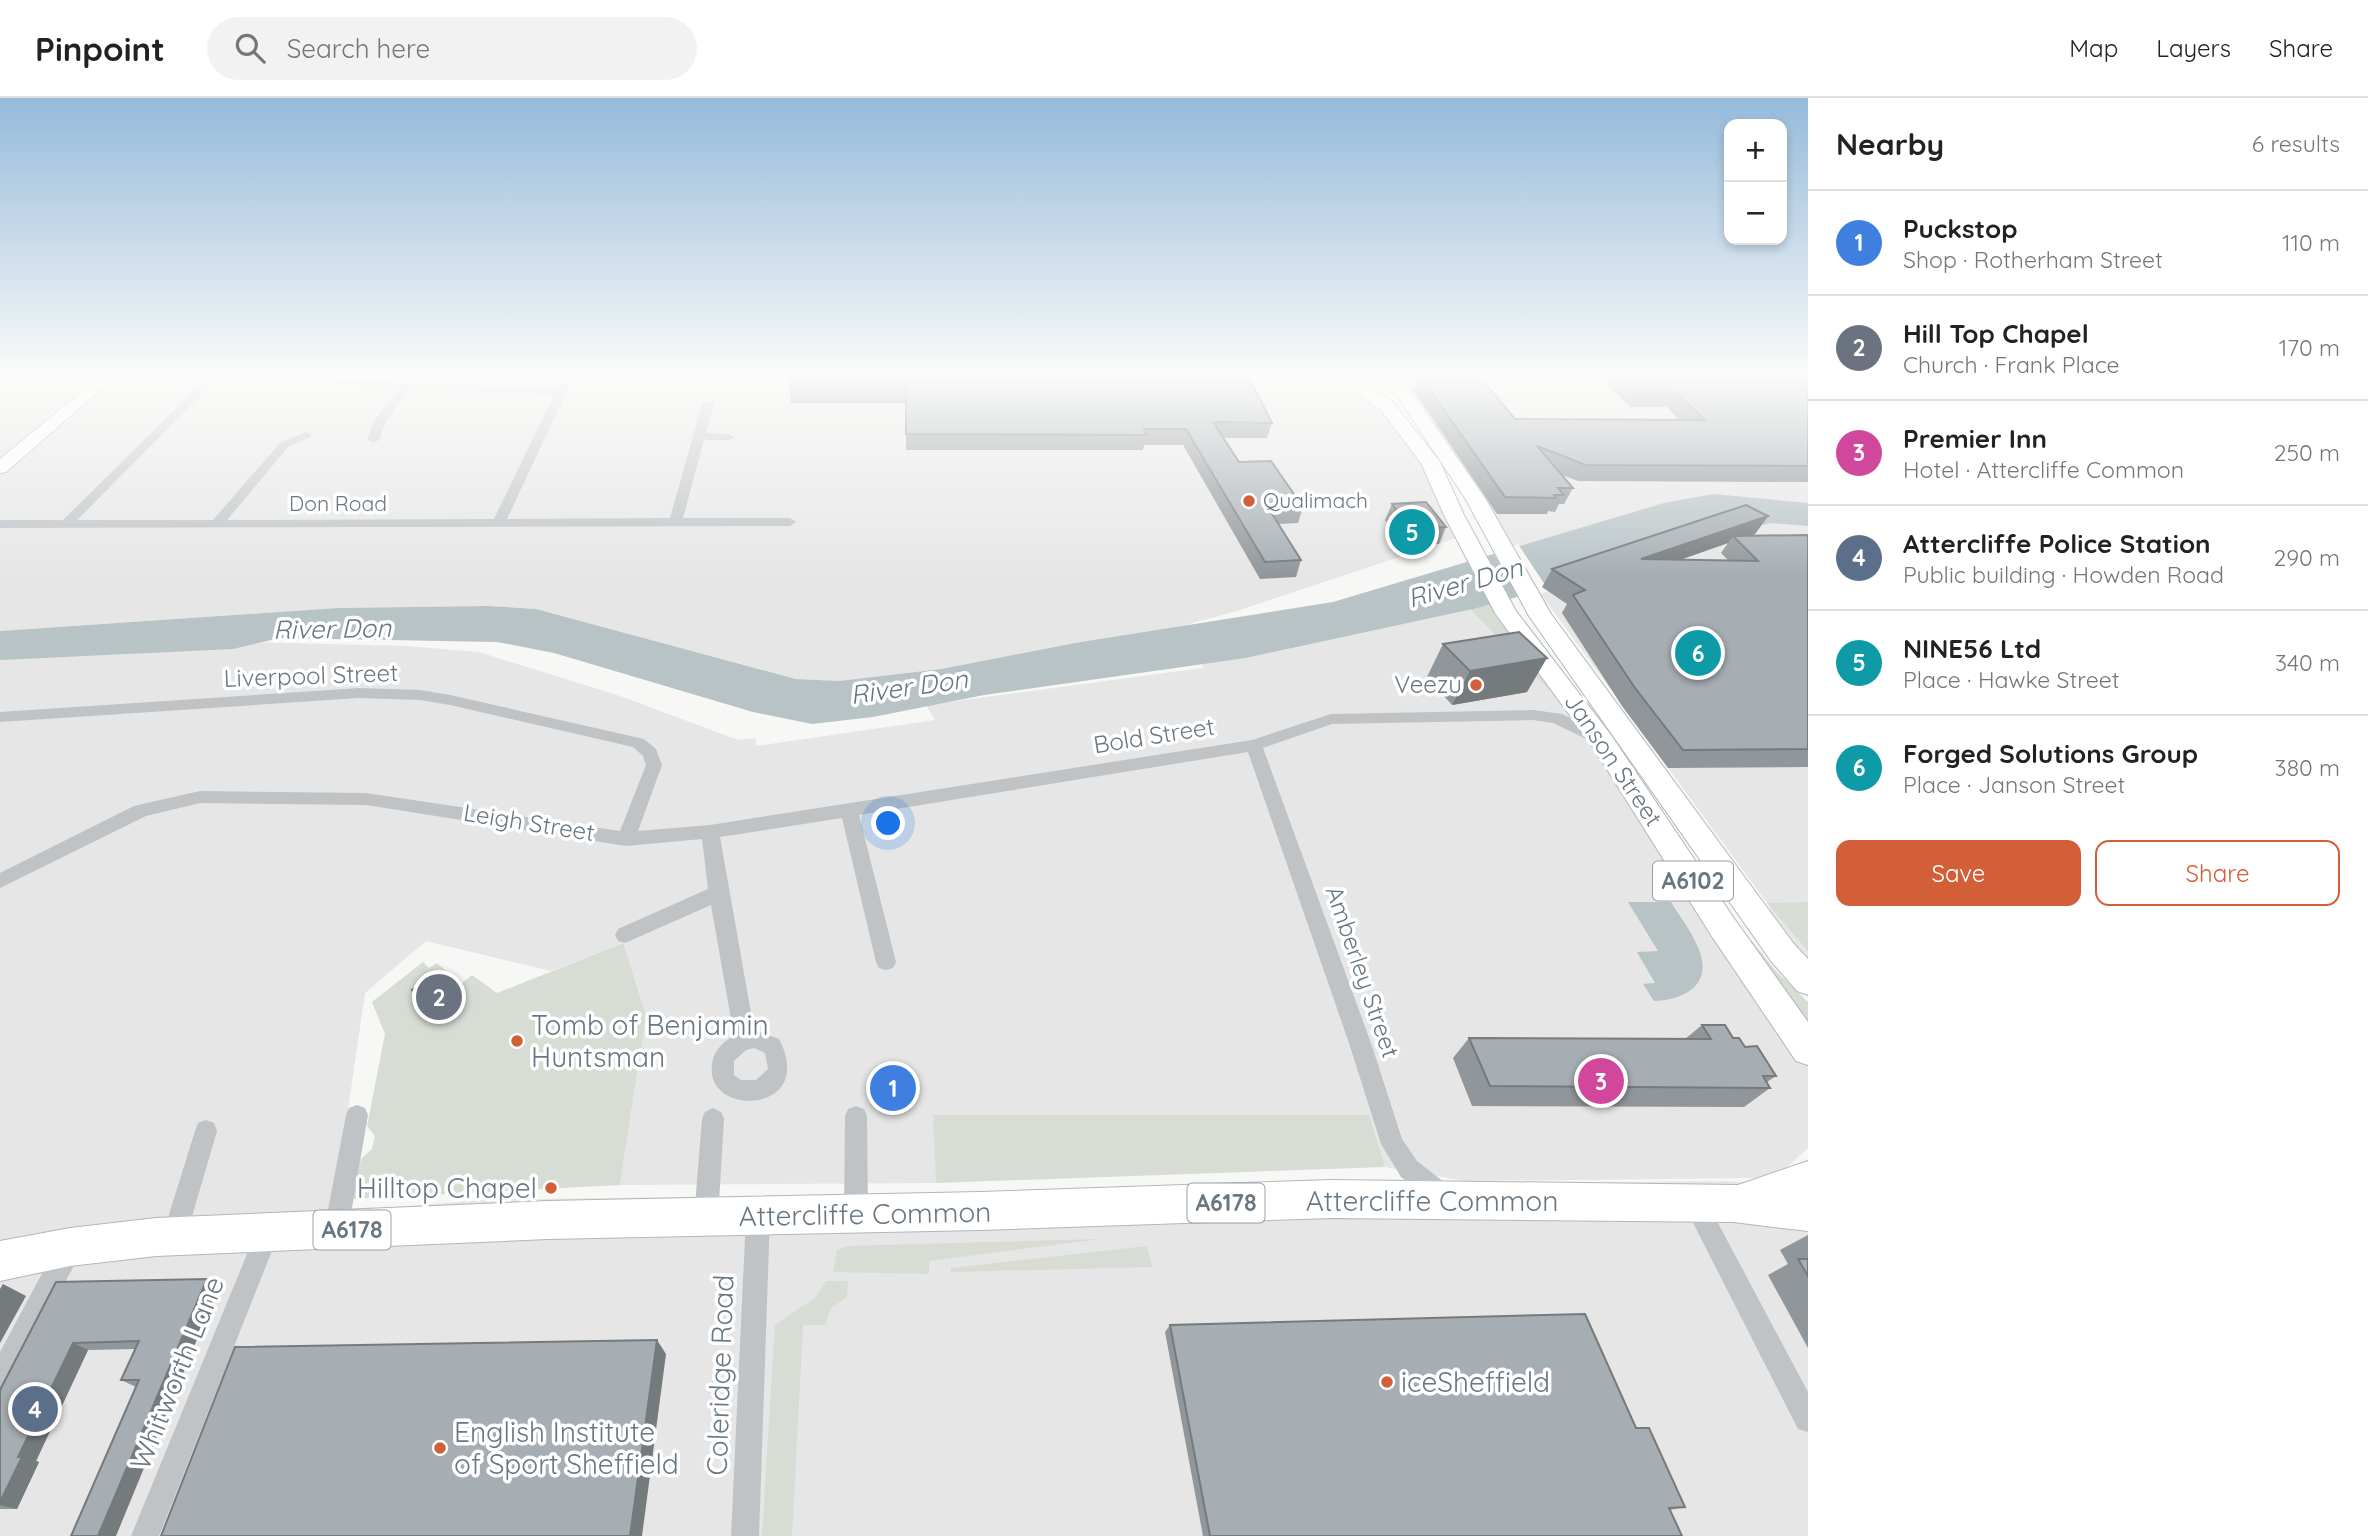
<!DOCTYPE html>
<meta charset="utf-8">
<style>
:root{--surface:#fff;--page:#f2f2f2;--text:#222;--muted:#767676;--line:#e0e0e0;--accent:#d35f39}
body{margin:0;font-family:Quicksand,sans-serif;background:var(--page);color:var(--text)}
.controls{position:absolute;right:21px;top:21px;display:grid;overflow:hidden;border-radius:14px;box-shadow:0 4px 10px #0003}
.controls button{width:63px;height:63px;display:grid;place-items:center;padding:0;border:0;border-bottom:2px solid var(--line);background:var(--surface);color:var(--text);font:35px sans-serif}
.you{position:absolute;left:889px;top:726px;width:24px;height:24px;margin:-18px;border:5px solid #fff;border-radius:50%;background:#1a73e8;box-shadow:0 0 0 10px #1a73e833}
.badge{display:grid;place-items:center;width:46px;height:46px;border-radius:50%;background:var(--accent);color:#fff;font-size:23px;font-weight:700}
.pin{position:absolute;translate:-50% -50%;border:4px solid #fff;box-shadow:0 2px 7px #0006}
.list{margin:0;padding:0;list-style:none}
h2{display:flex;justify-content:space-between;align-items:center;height:91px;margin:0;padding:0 28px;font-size:30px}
h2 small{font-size:23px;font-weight:400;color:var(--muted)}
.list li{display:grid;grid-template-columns:46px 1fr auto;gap:21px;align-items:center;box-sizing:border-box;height:105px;padding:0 28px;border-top:2px solid var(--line)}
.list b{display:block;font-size:26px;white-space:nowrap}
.list p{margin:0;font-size:23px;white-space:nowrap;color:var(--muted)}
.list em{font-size:23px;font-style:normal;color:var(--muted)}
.actions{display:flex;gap:14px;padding:21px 28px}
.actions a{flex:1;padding:16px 0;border:2px solid var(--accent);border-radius:14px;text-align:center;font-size:24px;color:var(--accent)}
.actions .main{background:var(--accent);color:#fff}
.icon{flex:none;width:38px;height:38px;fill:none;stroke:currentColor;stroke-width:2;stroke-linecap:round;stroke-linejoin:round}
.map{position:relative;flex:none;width:1808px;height:1438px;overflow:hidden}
header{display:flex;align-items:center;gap:42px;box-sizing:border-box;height:98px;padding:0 35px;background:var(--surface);border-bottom:2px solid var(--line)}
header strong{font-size:33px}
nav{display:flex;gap:38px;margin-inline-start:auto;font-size:24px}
.search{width:490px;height:63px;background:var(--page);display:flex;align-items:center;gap:18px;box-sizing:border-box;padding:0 24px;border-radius:38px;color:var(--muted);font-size:26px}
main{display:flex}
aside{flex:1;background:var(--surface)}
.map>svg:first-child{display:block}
.built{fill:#e5e6e5}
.green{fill:#d7dcd4}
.water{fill:#b8c3c6}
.pier{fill:#f7f7f5}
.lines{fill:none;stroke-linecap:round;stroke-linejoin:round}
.secondary-casing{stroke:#b4b8bc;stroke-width:2}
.primary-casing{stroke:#b2b7ba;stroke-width:2}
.minor{fill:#bfc3c6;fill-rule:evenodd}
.secondary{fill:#fff;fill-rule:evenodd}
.primary{fill:#fff;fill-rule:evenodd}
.wall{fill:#90969a;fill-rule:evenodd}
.shaded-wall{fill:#757a7d}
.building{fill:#a7aeb3;stroke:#757a7d;stroke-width:2}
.poi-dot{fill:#d35f39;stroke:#fff;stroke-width:2.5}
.labels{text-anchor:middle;stroke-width:7;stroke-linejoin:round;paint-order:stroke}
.far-poi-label{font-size:21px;fill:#697783;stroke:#fff;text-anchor:start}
.far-street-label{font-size:21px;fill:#697783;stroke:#fff}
.shield{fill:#fff;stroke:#96a0a8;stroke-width:2}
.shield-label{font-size:23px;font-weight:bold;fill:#697783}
.street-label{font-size:24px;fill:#697783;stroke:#fff}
.poi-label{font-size:24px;fill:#697783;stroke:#fff;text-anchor:end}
.water-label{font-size:26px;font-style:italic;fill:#65777f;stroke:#fff}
.near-poi-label{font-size:28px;fill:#697783;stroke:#fff;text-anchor:start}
.near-street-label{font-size:28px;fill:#697783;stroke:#fff}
</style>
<header>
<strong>Pinpoint</strong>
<div class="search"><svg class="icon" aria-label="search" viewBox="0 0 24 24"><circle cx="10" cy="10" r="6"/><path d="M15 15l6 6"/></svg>Search here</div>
<nav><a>Map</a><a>Layers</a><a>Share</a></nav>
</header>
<main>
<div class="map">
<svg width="1808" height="1438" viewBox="0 0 1808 1438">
<rect width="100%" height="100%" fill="#f7f7f5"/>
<g class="built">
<path d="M 0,278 L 1341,278 L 1354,284 L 1387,308 L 1465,437 L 1237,513 L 1159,534 L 1075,545 L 941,571 L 839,583 L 796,581 L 536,511 L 489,508 L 338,510 L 0,533 Z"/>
<path d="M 1388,278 L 1808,278 L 1808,865 L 1783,835 L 1767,805 L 1491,428 L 1399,289 Z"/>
<path d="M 1494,505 L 1808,962 L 1808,1050 L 1786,1070 L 1755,1080 L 1464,1083 L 1385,1069 L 1368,1017 L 934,1017 L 936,1085 L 620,1087 L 638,972 L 623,845 L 551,873 L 426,843 L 365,895 L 333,1114 L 483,1102 L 1707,1083 L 1808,1085 L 1808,1438 L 0,1438 L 0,555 L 203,543 L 406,548 L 479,554 L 623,599 L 738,642 L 756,640 L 756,648 L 935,622 L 926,607 L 1203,570 L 1202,566 L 1246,560 Z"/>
</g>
<g class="green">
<path d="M 1494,505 L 1561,604 L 1470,511 Z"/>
<path d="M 1808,804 L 1808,853 L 1767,805 Z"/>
<path d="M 1747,842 L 1751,842 L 1776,873 L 1808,904 L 1808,935 Z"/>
<path d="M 623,845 L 646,918 L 620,1087 L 352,1101 L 361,1061 L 372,1051 L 375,1038 L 367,1028 L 385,936 L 372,904 L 423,864 L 429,870 L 437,865 L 461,886 L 472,877 L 497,895 Z"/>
<path d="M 933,1017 L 1369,1017 L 1385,1069 L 936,1085 Z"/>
<path d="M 1100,1141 L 929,1163 L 929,1176 L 833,1174 L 837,1152 L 848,1148 Z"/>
<path d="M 1147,1148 L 1152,1169 L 951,1174 L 951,1170 Z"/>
<path d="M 826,1183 L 848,1183 L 847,1199 L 831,1210 L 825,1227 L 803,1227 L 792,1438 L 762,1438 L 775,1227 L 816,1199 Z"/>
</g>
<g class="water">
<path d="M 1713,396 L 1808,405 L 1808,428 L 1772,425 L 1713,436 L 1607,474 L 1477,510 L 1246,560 L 984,597 L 873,619 L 812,626 L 753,614 L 554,555 L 497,544 L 280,540 L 233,551 L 0,562 L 0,533 L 338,510 L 489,508 L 536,511 L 796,581 L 839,583 L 941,571 L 1075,545 L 1333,504 L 1664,405 Z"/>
<path d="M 1628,804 L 1671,804 C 1680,819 1693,835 1699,852 C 1713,887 1684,902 1654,903 L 1643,886 L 1655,885 L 1637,854 L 1658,853 Z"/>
</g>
<path class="pier" d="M 1518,446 L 1549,493 L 1521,501 L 1492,453 Z"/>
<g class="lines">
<defs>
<path id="secondary" d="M 101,278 L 116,278 L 6,374 L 0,375 L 0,361 Z"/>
<g id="primary">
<path d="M 1333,278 L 1353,278 L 1393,304 L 1440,364 L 1464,417 L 1516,513 L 1611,637 L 1733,819 L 1808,924 L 1808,967 L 1796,963 L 1711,837 L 1593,649 L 1495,515 L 1444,417 L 1421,365 L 1381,312 Z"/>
<path d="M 1380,278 L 1397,278 L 1405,285 L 1485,400 L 1551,516 L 1793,845 L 1808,861 L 1808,897 L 1797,893 L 1771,863 L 1529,518 L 1465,400 L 1393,292 Z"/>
<path d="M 1808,1063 L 1808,1133 L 1733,1124 L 1332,1120 L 980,1132 L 548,1141 L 156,1158 L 70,1168 L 0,1183 L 0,1143 L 70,1130 L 156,1120 L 548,1103 L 980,1094 L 1332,1082 L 1738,1087 Z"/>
</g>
</defs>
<use href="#secondary" class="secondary-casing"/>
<use href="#primary" class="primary-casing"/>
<g class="minor">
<path d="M 0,278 L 7,278 L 0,282 Z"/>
<path d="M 209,278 L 220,278 L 77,422 L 213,422 L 280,345 L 306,334 L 312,337 L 310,339 L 288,349 L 227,422 L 494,421 L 554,297 L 410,290 L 386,323 L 379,342 L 373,345 L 367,342 L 374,323 L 400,289 L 233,281 L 228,278 L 289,278 L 558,291 L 564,278 L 574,278 L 507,421 L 670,420 L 702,306 L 708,303 L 714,306 L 706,335 L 729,336 L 735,339 L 729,342 L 704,342 L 683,420 L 790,420 L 796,424 L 790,428 L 0,430 L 0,422 L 63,422 Z"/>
<path d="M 359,590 L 420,592 L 450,597 L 644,641 L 656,651 L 662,667 L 638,733 L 710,727 L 1252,642 L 1331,616 L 1533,612 L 1562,616 L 1605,637 L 1607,641 L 1599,647 L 1553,625 L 1533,622 L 1332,626 L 1263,650 L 1371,945 L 1402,1041 L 1417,1063 L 1449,1088 L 1453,1096 L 1449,1104 L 1441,1108 L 1401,1079 L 1381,1046 L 1349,945 L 1248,654 L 859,717 L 896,864 L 893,870 L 886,872 L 879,870 L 876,864 L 842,720 L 720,739 L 754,932 L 779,941 C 818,1016 705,1020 712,967 C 713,954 722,944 734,938 L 711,807 L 625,845 L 618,843 L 615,837 L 618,831 L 708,791 L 702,741 L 626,748 L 366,707 L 200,705 L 146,718 L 0,790 L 0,775 L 134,708 L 200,693 L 366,695 L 620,733 L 646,667 L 643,658 L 633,649 L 450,607 L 420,602 L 359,600 L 0,624 L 0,614 ZM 754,950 L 765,955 L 768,971 L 756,982 L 741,982 L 734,977 L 734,963 L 746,952 Z"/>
<path d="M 357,1007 L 365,1010 L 368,1017 L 348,1133 L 344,1141 L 336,1145 L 328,1141 L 324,1133 L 346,1017 L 349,1010 Z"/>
<path d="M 856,1008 L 864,1011 L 867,1018 L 868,1116 L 864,1124 L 856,1128 L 848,1124 L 844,1116 L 845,1018 L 848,1011 Z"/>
<path d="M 713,1010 L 721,1014 L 724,1021 L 718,1120 L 714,1128 L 706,1132 L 698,1128 L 694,1120 L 702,1021 L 705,1014 Z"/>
<path d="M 206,1022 L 214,1025 L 217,1033 L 186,1139 L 183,1148 L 174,1151 L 165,1148 L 162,1139 L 195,1033 L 198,1025 Z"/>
<path d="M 1695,1093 L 1703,1097 L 1808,1294 L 1808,1334 L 1798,1331 L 1687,1113 L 1683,1105 L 1687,1097 Z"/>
<path d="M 758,1106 L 766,1110 L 770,1118 L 759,1438 L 731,1438 L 746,1118 L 750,1110 Z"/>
<path d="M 267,1123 L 275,1127 L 279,1135 L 159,1438 L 131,1438 L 259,1127 Z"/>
<path d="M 70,1137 L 79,1140 L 82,1149 L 79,1158 L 9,1290 L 0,1294 L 0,1254 L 61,1140 Z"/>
</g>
<use href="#secondary" class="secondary"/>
<use href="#primary" class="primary"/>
</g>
<g class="wall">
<path d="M 792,278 L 1272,325 L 1267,340 L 1224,340 L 1239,364 L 1303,409 L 1298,425 L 1279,426 L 1301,462 L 1296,479 L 1260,481 L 1183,347 L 1144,347 L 1143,352 L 906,352 L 906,305 L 791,305 L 790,290 Z"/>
<path d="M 1420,278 L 1515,321 L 1679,322 L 1667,309 L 1630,309 L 1599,278 L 1808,278 L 1808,384 L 1578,383 L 1562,377 L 1573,390 L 1564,406 L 1559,406 L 1555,414 L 1548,413 L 1547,416 L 1497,416 L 1414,293 Z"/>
<path d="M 1392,406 L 1446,429 L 1439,446 L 1404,447 L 1385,422 Z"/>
<path d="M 1768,418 L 1755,436 L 1750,437 L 1808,437 L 1808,669 L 1668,670 L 1622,608 L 1562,515 L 1567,506 L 1542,489 L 1552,471 ZM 1728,445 L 1721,455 L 1728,462 L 1680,462 Z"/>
<path d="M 1443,546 L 1527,594 L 1452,607 L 1427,579 Z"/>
<path d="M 412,892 L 462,900 L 440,918 L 415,898 Z"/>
<path d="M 1702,927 L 1733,940 L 1745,949 L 1776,978 L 1767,984 L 1770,990 L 1744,1009 L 1472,1008 L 1453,960 L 1469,940 L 1685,941 Z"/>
<path d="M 1808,1137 L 1808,1250 L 1768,1177 L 1788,1166 L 1780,1152 Z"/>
<path d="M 207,1181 L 219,1188 L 136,1289 L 121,1282 L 135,1251 L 88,1252 L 36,1363 L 39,1364 L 17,1411 L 0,1411 L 0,1292 L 56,1184 Z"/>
<path d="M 1170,1227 L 1636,1330 L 1685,1409 L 1670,1412 L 1682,1438 L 1203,1438 L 1165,1234 Z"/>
</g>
<g class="shaded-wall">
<path d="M 1768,418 L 1755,436 L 1737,442 L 1733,438 L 1728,445 L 1630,479 L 1641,461 Z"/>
<path d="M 1547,560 L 1527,594 L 1452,607 L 1470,573 Z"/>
<path d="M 459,895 L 462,900 L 440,918 L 437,913 Z"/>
<path d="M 207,1181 L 219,1188 L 116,1438 L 98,1438 Z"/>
<path d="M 3,1186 L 26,1198 L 0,1245 L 0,1191 Z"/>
<path d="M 657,1242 L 666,1256 L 642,1438 L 630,1438 Z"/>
<path d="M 73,1245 L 88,1252 L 36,1363 L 39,1364 L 17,1411 L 0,1407 L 0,1404 L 18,1359 Z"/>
</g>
<g class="building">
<path d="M 792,278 L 1248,278 L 1272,325 L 1213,324 L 1239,364 L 1271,363 L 1303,409 L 1269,411 L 1301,462 L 1265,464 L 1186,331 L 1144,331 L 1146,337 L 906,336 L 906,290 L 790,290 Z"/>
<path d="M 1420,278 L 1479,278 L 1515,321 L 1705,322 L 1675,294 L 1639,294 L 1622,278 L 1808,278 L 1808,368 L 1586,367 L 1537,348 L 1573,390 L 1558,390 L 1564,397 L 1554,397 L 1556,400 L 1505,399 Z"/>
<path d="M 1426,404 L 1446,429 L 1411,431 L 1392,406 Z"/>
<path d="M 1746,407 L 1768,418 L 1641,461 L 1758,463 L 1733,438 L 1808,437 L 1808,651 L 1683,652 L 1635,590 L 1573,497 L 1585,492 L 1552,471 Z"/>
<path d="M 1519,534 L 1547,560 L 1470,573 L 1443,546 Z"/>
<path d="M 434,874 L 459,895 L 437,913 L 412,892 Z"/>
<path d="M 1702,927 L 1725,927 L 1733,940 L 1739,940 L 1745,949 L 1757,948 L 1776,978 L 1763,978 L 1770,990 L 1490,988 L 1469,940 L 1711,941 Z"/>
<path d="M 1798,1161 L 1808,1161 L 1808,1178 Z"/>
<path d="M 207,1181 L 98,1438 L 71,1438 L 139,1282 L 121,1282 L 139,1243 L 73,1245 L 18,1359 L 22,1359 L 0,1404 L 0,1292 L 56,1184 Z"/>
<path d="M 1585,1216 L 1636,1330 L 1649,1330 L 1685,1409 L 1669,1410 L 1682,1438 L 1210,1438 L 1170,1227 Z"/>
<path d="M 657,1242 L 630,1438 L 161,1438 L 235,1249 Z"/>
</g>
<linearGradient id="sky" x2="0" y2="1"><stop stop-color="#95bada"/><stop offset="0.58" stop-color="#fbfbfa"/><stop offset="1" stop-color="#fbfbfa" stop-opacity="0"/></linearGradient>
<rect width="1808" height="479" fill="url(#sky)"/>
<g class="poi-dot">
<circle cx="1249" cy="403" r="7"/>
<circle cx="1476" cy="587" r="7"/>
<circle cx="517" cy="943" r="7"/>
<circle cx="551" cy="1090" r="7"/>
<circle cx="1387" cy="1284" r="7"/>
<circle cx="440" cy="1350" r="7"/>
</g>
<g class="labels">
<g class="far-poi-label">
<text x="1263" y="410">Qualimach</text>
</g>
<g class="far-street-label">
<text x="338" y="413">Don Road</text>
</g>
<g class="shield">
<rect x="1653" y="763.5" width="80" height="39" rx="5"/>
<rect x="1187.5" y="1085.5" width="77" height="39" rx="5"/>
<rect x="313.5" y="1112.5" width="77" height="39" rx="5"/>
</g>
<g class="shield-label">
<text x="1693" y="791">A6102</text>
<text x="1226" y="1113">A6178</text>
<text x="352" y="1140">A6178</text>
</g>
<g class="street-label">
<text transform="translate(311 578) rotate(-2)" y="8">Liverpool Street</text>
<text transform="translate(1154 638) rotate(-9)" y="8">Bold Street</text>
<text transform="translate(1613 662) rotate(56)" y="8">Janson Street</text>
<text transform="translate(529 725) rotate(9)" y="8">Leigh Street</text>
<text transform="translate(1362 874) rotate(71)" y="8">Amberley Street</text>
</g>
<g class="poi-label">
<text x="1462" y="595">Veezu</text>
</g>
<g class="water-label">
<text transform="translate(1465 485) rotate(-16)" y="9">River Don</text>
<text transform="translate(332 531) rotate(-1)" y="9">River Don</text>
<text transform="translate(909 589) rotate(-8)" y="9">River Don</text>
</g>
<g class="near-poi-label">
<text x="531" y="937">Tomb of Benjamin<tspan x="531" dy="32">Huntsman</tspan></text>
<text x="537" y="1100" text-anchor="end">Hilltop Chapel</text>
<text x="1401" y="1294">iceSheffield</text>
<text x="454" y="1344">English Institute<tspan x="454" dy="32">of Sport Sheffield</tspan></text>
</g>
<g class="near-street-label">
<text x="1432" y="1113">Attercliffe Common</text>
<text transform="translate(865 1116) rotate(-1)" y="10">Attercliffe Common</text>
<text transform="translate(177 1275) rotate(-68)" y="10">Whitworth Lane</text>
<text transform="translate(720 1277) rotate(-88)" y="10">Coleridge Road</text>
</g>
</g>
</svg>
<div class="controls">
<button>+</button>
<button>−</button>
</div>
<div class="you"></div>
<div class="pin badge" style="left:893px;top:990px;background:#3f7fe0">1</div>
<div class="pin badge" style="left:439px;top:899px;background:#6b7280">2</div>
<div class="pin badge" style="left:1601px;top:983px;background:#d1479c">3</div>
<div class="pin badge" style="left:35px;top:1311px;background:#5c6f8a">4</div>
<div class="pin badge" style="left:1412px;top:434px;background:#0f9aa8">5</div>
<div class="pin badge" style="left:1698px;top:555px;background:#0f9aa8">6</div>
</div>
<aside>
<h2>Nearby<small>6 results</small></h2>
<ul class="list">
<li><span class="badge" style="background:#3f7fe0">1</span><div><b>Puckstop</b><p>Shop · Rotherham Street</p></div><em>110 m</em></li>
<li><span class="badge" style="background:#6b7280">2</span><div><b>Hill Top Chapel</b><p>Church · Frank Place</p></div><em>170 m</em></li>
<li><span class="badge" style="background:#d1479c">3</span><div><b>Premier Inn</b><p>Hotel · Attercliffe Common</p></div><em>250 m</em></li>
<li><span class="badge" style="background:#5c6f8a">4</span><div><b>Attercliffe Police Station</b><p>Public building · Howden Road</p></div><em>290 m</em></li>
<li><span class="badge" style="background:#0f9aa8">5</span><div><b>NINE56 Ltd</b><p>Place · Hawke Street</p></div><em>340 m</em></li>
<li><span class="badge" style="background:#0f9aa8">6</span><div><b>Forged Solutions Group</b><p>Place · Janson Street</p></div><em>380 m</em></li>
</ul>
<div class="actions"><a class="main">Save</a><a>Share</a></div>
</aside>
</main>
